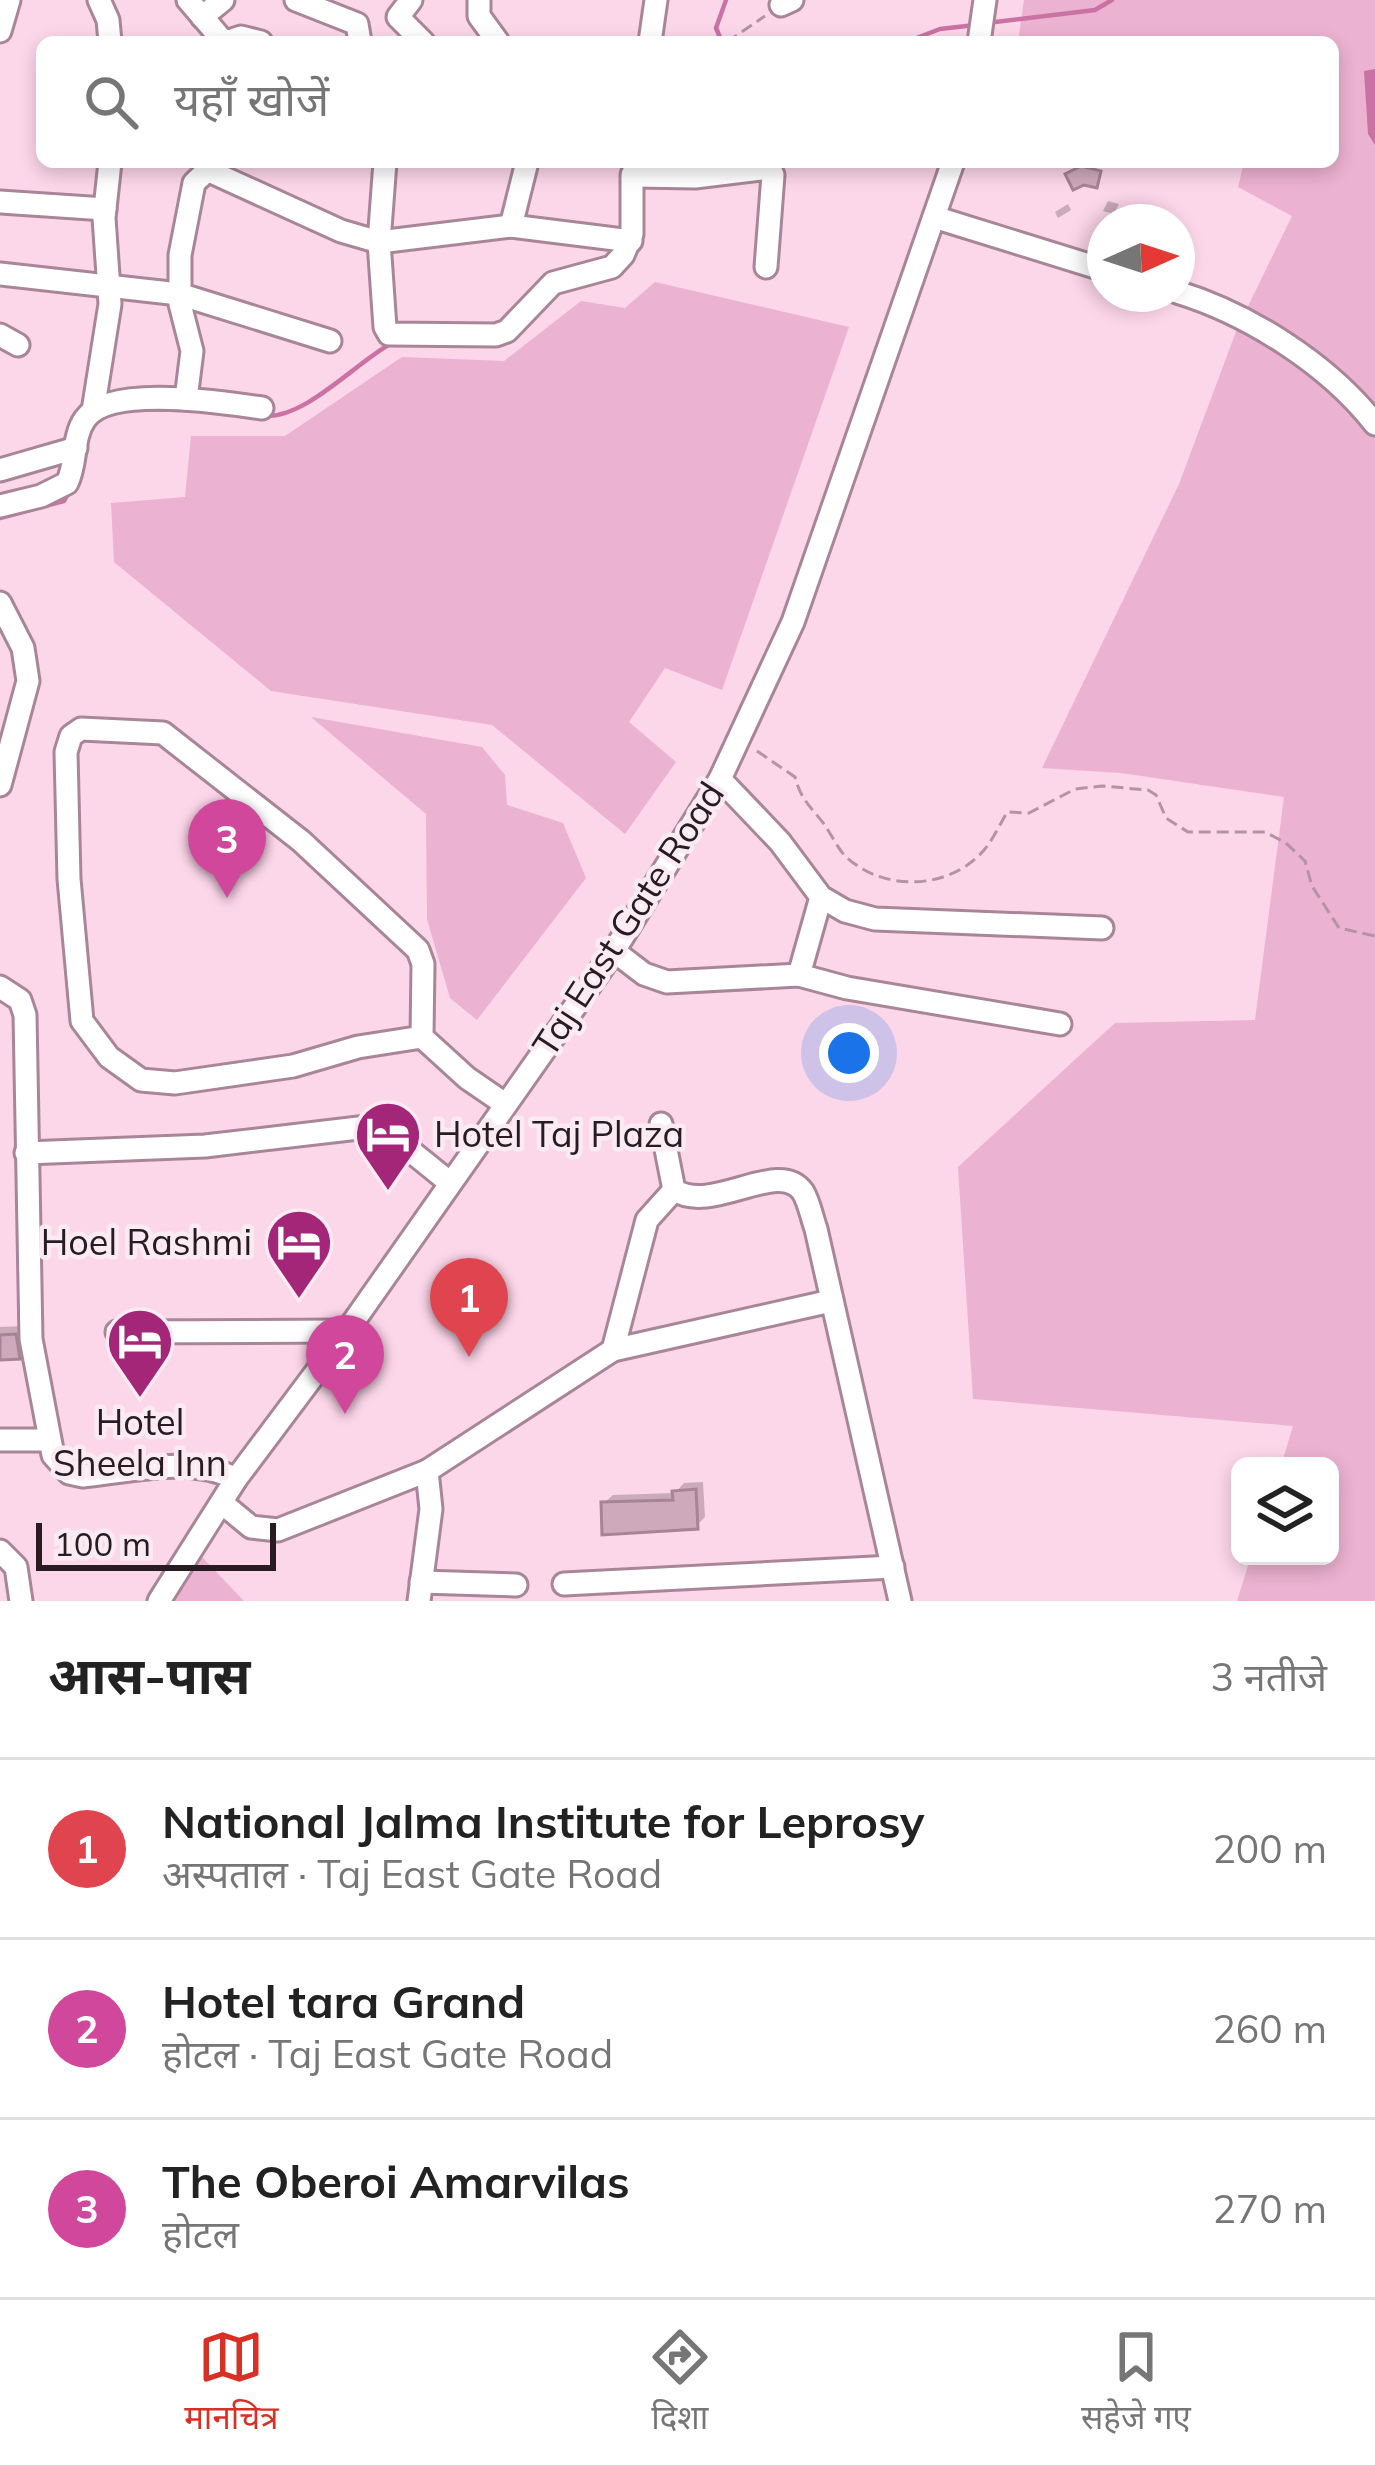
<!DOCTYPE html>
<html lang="hi">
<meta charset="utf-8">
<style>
:root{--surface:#fff;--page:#f6f6f6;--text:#222;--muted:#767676;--line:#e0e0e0;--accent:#d93025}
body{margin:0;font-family:Mulish,"Noto Sans Devanagari",sans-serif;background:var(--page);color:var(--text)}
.controls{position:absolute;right:36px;bottom:36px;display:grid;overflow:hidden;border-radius:18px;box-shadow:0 6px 18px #0003}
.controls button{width:108px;height:108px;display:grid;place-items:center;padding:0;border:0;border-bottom:3px solid var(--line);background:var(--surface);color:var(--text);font:60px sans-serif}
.compass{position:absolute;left:1087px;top:204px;width:108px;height:108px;border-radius:50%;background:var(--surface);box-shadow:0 6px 18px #0003;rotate:87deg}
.scale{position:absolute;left:36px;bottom:30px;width:240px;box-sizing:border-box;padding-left:12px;border:6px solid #281b22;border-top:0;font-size:33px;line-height:42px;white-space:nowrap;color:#281b22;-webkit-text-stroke:9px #faebf2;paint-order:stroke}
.you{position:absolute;left:849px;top:1053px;width:42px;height:42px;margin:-30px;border:9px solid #fff;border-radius:50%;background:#1a73e8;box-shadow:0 0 0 18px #1a73e833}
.badge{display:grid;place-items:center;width:78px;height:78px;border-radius:50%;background:var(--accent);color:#fff;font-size:39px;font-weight:700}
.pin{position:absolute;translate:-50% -99px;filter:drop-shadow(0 3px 6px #0008)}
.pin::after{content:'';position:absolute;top:63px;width:42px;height:36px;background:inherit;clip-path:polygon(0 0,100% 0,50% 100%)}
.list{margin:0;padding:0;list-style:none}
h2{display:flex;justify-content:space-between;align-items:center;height:156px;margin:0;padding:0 48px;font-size:51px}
h2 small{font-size:39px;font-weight:400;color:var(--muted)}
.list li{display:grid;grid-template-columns:78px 1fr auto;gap:36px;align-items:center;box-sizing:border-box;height:180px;padding:0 48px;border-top:3px solid var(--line)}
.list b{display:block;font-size:45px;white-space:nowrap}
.list p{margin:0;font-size:39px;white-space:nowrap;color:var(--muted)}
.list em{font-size:39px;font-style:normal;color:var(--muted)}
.icon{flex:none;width:66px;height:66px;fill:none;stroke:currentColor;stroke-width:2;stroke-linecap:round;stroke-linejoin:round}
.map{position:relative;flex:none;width:1375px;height:1601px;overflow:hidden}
.search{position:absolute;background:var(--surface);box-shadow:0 6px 18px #0003;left:36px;right:36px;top:36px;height:132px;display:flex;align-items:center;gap:30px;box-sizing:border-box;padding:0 42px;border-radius:18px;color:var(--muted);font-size:45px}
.sheet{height:696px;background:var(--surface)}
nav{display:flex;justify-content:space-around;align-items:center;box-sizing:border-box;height:168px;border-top:3px solid var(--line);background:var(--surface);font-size:33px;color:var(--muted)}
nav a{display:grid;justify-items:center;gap:6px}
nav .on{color:var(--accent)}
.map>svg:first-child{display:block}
.green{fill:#ecb2d1}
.water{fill:#cb72a5}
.shadow{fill:#0003}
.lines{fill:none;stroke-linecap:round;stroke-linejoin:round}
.stream{stroke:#cb72a5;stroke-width:4.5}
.building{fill:#cea9bc;stroke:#a68395;stroke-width:3}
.minor-casing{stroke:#a88698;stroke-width:27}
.path{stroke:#b294a3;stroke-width:3;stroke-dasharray:12 6;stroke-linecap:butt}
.minor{stroke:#fff;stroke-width:21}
.labels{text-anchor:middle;stroke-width:9;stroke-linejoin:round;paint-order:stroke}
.street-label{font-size:36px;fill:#281b22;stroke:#faebf2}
.poi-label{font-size:36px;fill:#281b22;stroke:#faebf2;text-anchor:start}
</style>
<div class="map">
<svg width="1375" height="1601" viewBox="0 0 1375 1601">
<rect width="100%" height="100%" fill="#fcd6e9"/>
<g class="green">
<path d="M 1024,0 L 1375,0 L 1375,1601 L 1237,1601 L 1251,1556 L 1330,1556 L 1330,1466 L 1281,1466 L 1293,1426 L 973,1399 L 958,1167 L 1115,1023 L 1255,1020 L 1284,797 L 1121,773 L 1042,768 L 1179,484 L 1237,329 L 1292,216 L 1238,187 L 1244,162 L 1333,162 L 1333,42 L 1018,42 Z"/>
<path d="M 655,282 L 849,327 L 722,690 L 665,668 L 629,722 L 676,762 L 625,834 L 492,725 L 271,691 L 114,562 L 111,503 L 185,497 L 191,436 L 285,436 L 402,357 L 504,361 L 581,301 L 625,308 Z"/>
<path d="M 311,717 L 482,747 L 505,775 L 507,805 L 563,823 L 586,878 L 477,1020 L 450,998 L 427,919 L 426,814 Z"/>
<path d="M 202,1557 L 244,1601 L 174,1601 Z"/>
</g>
<path class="water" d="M 1375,69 L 1375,145 L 1368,134 L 1364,71 Z"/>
<g class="shadow">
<path d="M 1108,201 L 1119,204 L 1114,214 L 1103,211 Z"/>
<path d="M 1068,204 L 1071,210 L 1058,218 L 1055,212 Z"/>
<path d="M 25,1326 L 28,1347 L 18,1356 L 0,1357 L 0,1327 Z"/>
<path d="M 703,1482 L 705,1517 L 696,1526 L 604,1503 L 613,1495 L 675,1493 L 684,1483 Z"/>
</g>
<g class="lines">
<g class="stream">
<path d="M 987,23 L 1095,10 L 1112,0"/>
<path d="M 722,42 L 716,28 L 726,0"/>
<path d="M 906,42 L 940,29 L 975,25"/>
<path d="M 144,409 L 180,410"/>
<path d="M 263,416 C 306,419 356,362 392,343"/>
<path d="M 0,518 L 64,501 L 70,490"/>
</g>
</g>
<g class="building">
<path d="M 1081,166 L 1101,171 L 1097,188 L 1084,185 L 1073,190 L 1065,174 Z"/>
<path d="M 16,1334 L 20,1359 L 0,1360 L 0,1335 Z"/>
<path d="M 696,1489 L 698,1529 L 602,1535 L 601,1502 L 673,1500 L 672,1491 Z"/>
</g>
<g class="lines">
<defs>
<g id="minor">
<path d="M 99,0 L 108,20 L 110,42"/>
<path d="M 188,0 L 224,42"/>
<path d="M 296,0 L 357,24 L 360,42"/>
<path d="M 411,0 L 398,17 L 423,42"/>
<path d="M 479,0 L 479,16 L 498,42"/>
<path d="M 781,5 L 792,0"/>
<path d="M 202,17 L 223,0"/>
<path d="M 0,31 L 9,0"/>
<path d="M 226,42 L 241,37 L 261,42"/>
<path d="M 650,42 L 656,0"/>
<path d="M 979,42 L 985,0"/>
<path d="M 385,162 L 379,242 L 385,327 L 389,334 L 496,335 L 507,331 L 553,283 L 612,267 L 623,255 L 632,234 L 632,175"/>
<path d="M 634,163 L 634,176 L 695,177 L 770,168 L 773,175 L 766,267"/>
<path d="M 207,170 L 341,231 L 379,242 L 511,226 L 631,241"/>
<path d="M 0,202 L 105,209"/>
<path d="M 934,217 L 1105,270"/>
<path d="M 511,226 L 527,162"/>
<path d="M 0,274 L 179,294 L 330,341"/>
<path d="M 1177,292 C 1249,314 1328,364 1375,424"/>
<path d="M 0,335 L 18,345"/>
<path d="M 186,399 L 192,351 L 180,304 L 180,255 L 194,183 L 216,162"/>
<path d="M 93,411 L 110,304 L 104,218 L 110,162"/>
<path d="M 0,470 L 76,448"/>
<path d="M 0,506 L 41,496 L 67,483 C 77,464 72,437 85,419 C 110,384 224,403 262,408"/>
<path d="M 0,603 L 23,648 L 28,681 L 0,785"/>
<path d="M 720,779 L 780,842 L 821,897 L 845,911 L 875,919 L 1102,928"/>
<path d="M 614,951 L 644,974 L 667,982 L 799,975 L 847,988 L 1060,1024"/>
<path d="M 799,975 L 821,897"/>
<path d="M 0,987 L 20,1000 L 25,1015 L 31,1339 L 53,1455 L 69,1473 L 83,1476 C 132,1471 192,1455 236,1479"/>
<path d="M 422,1037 L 358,1047 L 293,1066 L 175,1083 L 141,1080 L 109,1057 L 82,1021 L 69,879 L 66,752 L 71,736 L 81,729 L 163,733 L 301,841 L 418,950 L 423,964 L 422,1037 L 467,1078 L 505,1104"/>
<path d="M 26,1153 L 205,1146 L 367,1127 L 387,1132 L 449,1182"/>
<path d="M 674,1190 C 713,1215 779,1157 803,1192 C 809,1202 812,1218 816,1229 L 900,1601"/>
<path d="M 117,1332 L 347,1331"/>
<path d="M 613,1350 L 647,1220 L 674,1190 L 661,1124"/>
<path d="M 0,1440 L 47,1440"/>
<path d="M 222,1503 L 251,1527 L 278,1530 L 427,1471 L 613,1350 L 831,1301"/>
<path d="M 0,1551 L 16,1567 L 21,1601"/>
<path d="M 421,1582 L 516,1585"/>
<path d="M 564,1584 L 893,1567"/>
<path d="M 159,1601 L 236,1479 L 347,1331 L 614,951 L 720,779 L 793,622 L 953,162"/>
<path d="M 419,1601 L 431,1509 L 427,1471"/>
</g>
</defs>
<use href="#minor" class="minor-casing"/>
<g class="path">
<path d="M 727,42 L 765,16"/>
<path d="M 757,751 L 795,777 C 801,800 811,807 824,824 C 831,834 837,847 845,856 C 885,894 955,890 988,845 C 995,835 1001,823 1007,812 L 1029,813 L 1075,789 L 1102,786 L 1148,790 L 1156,795 L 1166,818 L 1188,832 L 1265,832 L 1286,843 L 1305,861 L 1312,886 L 1339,928 L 1375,936"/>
</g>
<use href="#minor" class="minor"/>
</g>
<defs>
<symbol id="hotel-pin" viewBox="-11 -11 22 30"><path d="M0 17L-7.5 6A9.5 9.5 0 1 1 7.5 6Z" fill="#a42678" stroke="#faebf2"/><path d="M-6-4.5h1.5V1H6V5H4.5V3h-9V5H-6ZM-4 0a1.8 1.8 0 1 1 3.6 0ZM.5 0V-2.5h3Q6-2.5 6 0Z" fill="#fff"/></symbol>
</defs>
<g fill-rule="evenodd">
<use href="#hotel-pin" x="350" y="1096" width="76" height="104"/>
<use href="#hotel-pin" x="261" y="1204" width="76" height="104"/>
<use href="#hotel-pin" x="102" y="1303" width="76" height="104"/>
</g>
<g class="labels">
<g class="street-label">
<text transform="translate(628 919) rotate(-57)" y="13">Taj East Gate Road</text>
</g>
<g class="poi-label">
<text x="434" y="1147">Hotel Taj Plaza</text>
<text x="252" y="1255" text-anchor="end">Hoel Rashmi</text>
<text x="140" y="1435" text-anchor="middle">Hotel<tspan x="140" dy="41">Sheela Inn</tspan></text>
</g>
</g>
</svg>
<div class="controls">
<button><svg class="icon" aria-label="layers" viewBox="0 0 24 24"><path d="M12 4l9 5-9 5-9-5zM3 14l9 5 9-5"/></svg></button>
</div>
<svg class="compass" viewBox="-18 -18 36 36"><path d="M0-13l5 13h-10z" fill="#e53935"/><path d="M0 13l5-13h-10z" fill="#767676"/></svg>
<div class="scale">100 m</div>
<div class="you"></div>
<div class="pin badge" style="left:469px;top:1357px;background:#e0444e">1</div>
<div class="pin badge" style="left:345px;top:1414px;background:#d1479c">2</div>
<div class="pin badge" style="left:227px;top:898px;background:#d1479c">3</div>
<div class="search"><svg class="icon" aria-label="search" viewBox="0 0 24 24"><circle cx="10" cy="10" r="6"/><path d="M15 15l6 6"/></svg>यहाँ खोजें</div>
</div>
<section class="sheet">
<h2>आस-पास<small>3 नतीजे</small></h2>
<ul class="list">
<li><span class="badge" style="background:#e0444e">1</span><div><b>National Jalma Institute for Leprosy</b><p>अस्पताल · Taj East Gate Road</p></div><em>200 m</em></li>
<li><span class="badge" style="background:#d1479c">2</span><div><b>Hotel tara Grand</b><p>होटल · Taj East Gate Road</p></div><em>260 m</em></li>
<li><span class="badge" style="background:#d1479c">3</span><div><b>The Oberoi Amarvilas</b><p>होटल</p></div><em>270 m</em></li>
</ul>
</section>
<nav>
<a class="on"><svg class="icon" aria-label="map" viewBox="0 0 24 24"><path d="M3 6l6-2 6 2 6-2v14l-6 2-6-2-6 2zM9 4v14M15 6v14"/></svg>मानचित्र</a>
<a><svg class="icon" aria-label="directions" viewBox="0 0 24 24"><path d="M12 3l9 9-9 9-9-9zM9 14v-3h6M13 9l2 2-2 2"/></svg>दिशा</a>
<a><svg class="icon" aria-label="saved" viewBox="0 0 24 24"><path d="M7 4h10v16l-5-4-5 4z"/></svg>सहेजे गए</a>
</nav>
